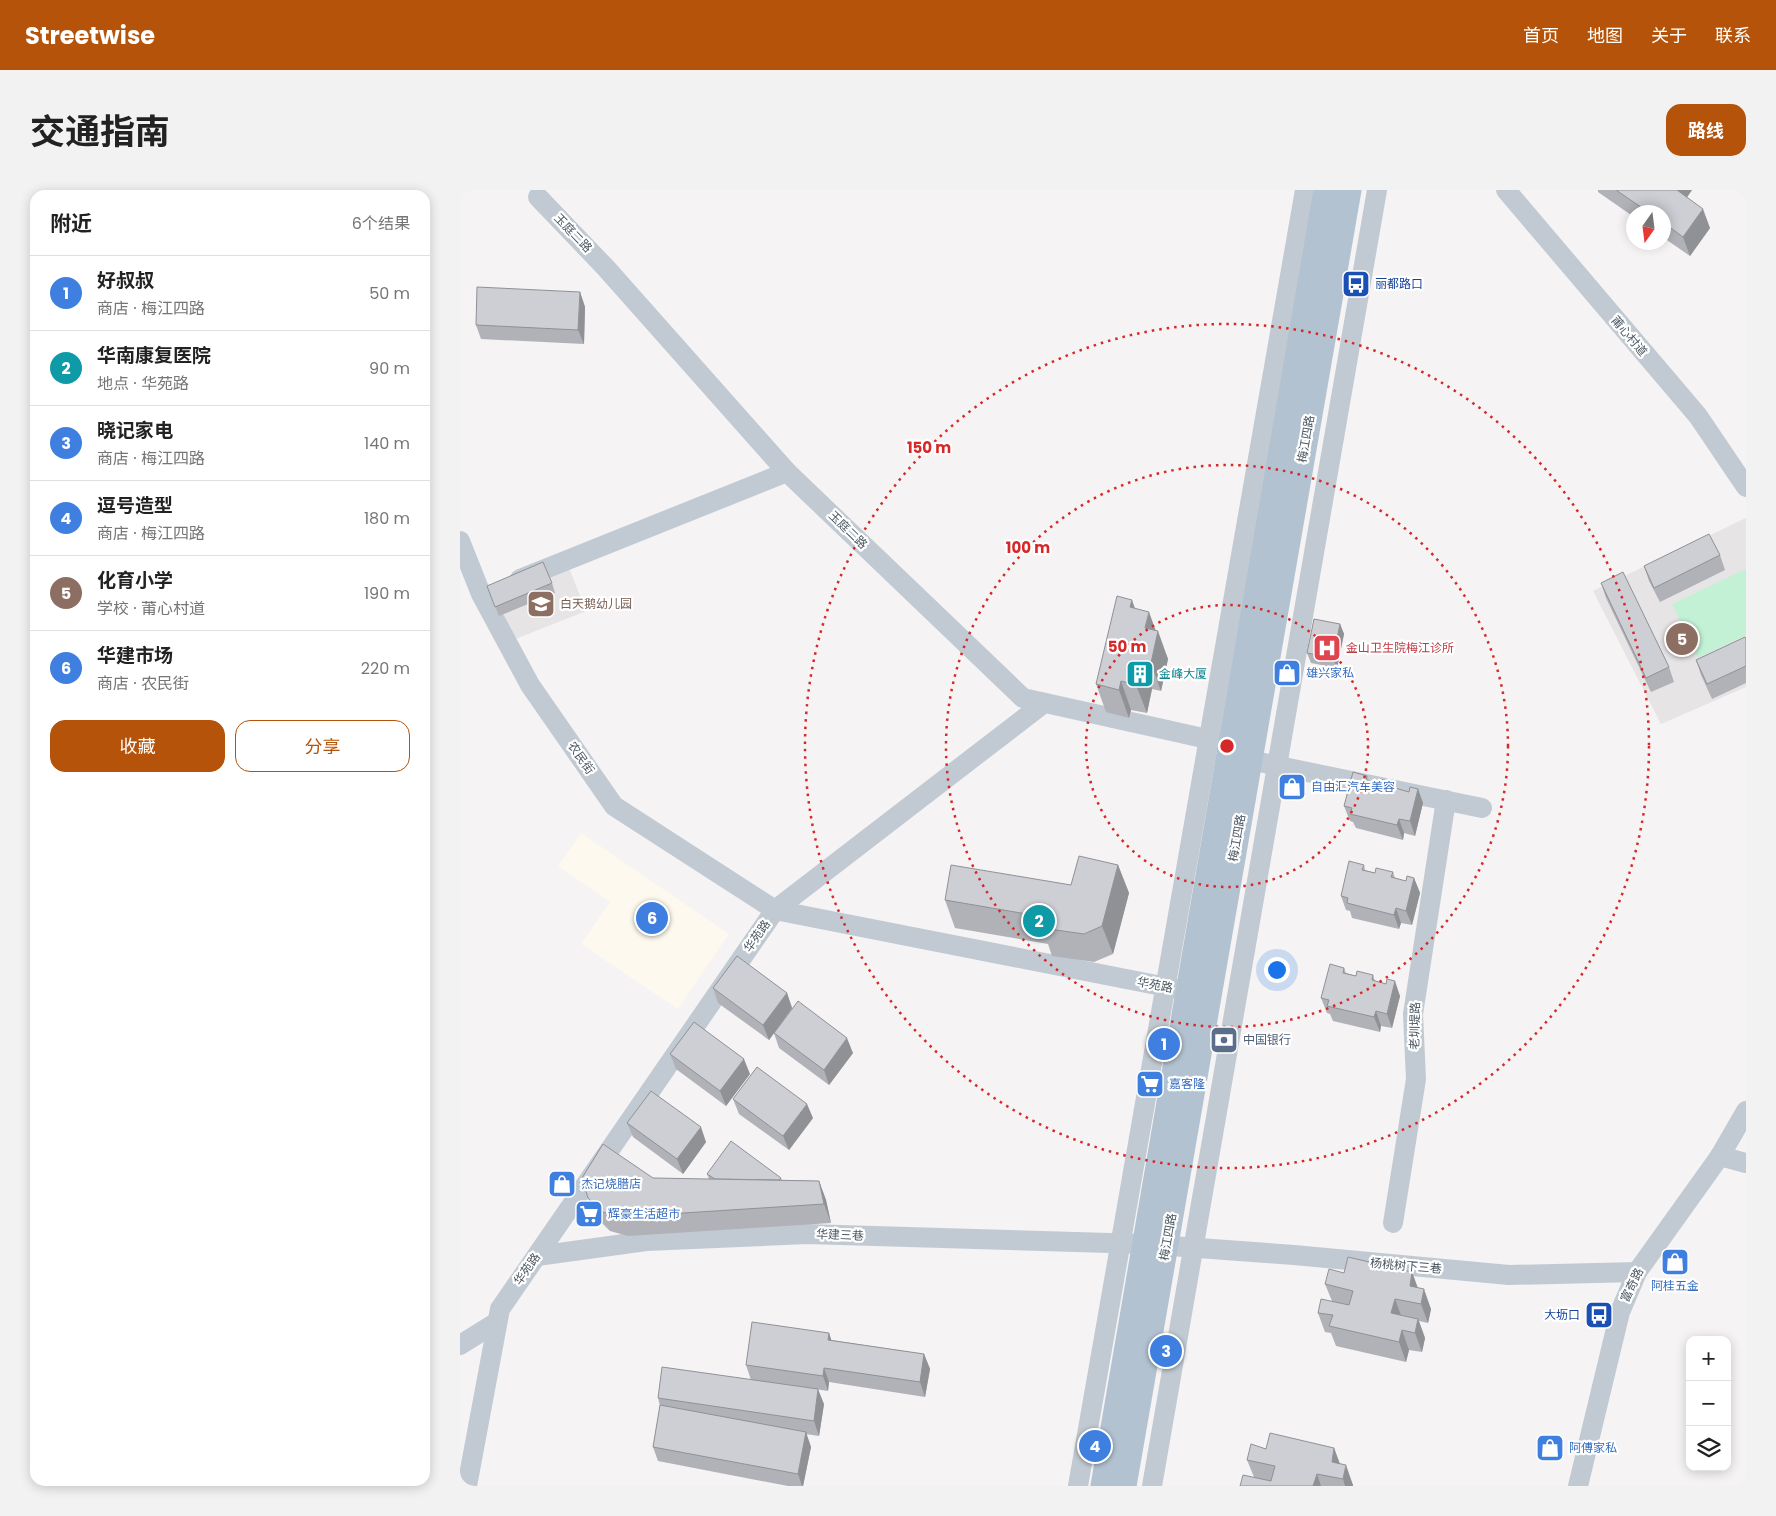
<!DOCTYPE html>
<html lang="zh">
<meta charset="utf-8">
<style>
:root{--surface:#fff;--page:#f2f2f2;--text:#222;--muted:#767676;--line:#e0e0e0;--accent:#b45309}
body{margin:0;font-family:Poppins,"Noto Sans SC",sans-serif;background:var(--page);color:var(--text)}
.controls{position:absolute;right:15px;bottom:15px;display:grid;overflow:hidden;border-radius:10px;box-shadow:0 2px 12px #0003}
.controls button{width:45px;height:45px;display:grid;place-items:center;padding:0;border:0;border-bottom:1px solid var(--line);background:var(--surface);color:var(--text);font:25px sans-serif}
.compass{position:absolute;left:1166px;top:15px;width:45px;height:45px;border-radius:50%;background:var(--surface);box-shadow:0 2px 12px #0003;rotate:194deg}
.you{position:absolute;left:816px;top:779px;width:18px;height:18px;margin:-12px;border:4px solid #fff;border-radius:50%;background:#1a73e8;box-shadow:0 0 0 8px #1a73e833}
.badge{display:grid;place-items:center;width:32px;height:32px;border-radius:50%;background:var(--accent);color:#fff;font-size:16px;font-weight:700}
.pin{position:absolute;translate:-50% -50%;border:2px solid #fff;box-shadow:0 1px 5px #0006}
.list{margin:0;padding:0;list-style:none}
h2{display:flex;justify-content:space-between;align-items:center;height:65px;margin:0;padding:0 20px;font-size:21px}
h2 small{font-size:16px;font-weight:400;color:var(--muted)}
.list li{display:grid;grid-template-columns:32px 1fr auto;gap:15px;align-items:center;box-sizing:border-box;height:75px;padding:0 20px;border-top:1px solid var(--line)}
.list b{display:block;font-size:19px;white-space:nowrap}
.list p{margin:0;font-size:16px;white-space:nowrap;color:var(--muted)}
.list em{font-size:16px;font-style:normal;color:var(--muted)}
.actions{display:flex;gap:10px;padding:15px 20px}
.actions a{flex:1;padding:11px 0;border:1px solid var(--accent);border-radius:15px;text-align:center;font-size:18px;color:var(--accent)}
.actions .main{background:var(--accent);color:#fff}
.icon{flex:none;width:28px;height:28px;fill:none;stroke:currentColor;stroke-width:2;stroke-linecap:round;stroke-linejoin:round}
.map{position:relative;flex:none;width:1286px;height:1296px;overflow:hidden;border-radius:15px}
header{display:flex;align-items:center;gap:30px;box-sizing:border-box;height:70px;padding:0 25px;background:var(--accent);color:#fff}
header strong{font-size:24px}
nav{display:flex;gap:28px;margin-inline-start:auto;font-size:18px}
.intro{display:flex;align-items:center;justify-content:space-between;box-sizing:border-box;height:120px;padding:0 30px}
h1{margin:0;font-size:35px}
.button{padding:12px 22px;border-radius:15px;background:var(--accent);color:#fff;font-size:18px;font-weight:700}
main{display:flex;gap:30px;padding:0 30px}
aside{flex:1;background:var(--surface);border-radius:15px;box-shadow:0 2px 12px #0003}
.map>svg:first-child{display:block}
.commercial{fill:#fdf9ef}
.education{fill:#e6e4e5}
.green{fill:#c3f1d5}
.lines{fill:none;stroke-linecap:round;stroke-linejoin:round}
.minor{stroke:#c1cad2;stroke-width:20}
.major{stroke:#b3c2d1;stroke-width:25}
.wall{fill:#b0b2b7}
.shaded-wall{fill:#909195}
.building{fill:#cdcfd5;stroke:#909195}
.ring{fill:none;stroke:#d62828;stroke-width:2.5;stroke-dasharray:2.5 5}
.labels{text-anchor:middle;stroke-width:4.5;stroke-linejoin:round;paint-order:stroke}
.street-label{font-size:12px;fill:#4a5661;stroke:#fff}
.transit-label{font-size:12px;fill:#164399;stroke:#fff;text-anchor:start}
.education-label{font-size:12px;fill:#785e54;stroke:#fff;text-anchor:start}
.health-label{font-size:12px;fill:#be3a42;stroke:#fff;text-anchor:start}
.shop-label{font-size:12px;fill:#366cbe;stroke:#fff;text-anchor:start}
.culture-label{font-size:12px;fill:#0d838f;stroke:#fff;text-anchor:start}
.service-label{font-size:12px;fill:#4e5e75;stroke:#fff;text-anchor:start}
.centre{fill:#d62828;stroke:#fff;stroke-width:2.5}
.ring-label{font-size:15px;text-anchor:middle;font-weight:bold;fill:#d62828;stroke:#fff;stroke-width:4.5;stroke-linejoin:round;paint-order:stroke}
</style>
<header>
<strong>Streetwise</strong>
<nav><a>首页</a><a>地图</a><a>关于</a><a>联系</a></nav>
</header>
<div class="intro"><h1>交通指南</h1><a class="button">路线</a></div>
<main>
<aside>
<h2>附近<small>6个结果</small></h2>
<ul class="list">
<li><span class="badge" style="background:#3f7fe0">1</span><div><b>好叔叔</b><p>商店 · 梅江四路</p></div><em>50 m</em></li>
<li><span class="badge" style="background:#0f9aa8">2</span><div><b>华南康复医院</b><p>地点 · 华苑路</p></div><em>90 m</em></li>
<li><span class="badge" style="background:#3f7fe0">3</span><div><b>晓记家电</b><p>商店 · 梅江四路</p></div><em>140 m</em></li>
<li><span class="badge" style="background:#3f7fe0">4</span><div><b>逗号造型</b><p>商店 · 梅江四路</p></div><em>180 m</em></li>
<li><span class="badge" style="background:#8d6e63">5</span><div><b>化育小学</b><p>学校 · 莆心村道</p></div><em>190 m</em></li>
<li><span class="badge" style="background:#3f7fe0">6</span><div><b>华建市场</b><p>商店 · 农民街</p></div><em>220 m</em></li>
</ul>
<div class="actions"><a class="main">收藏</a><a>分享</a></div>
</aside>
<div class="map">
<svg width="1286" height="1296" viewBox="0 0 1286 1296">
<rect width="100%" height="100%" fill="#f5f3f3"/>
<path class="commercial" d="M 121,643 L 269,744 L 218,819 L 121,754 L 150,712 L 98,676 Z"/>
<g class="education">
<path d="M 1286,328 L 1286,497 L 1201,534 L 1133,401 Z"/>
<path d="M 109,378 L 126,421 L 53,450 L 35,408 Z"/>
</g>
<path class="green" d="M 1286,379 L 1286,445 L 1238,468 L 1212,414 Z"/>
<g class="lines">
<g class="minor">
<path d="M 1046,0 L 1238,226 L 1286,297"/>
<path d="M 78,7 L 146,78 L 327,282 L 563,508 L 761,552"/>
<path d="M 0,351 L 21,404 L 70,495 L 154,616 L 315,720 L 584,513"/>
<path d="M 60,389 L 327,282"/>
<path d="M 775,567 L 1022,618"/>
<path d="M 1260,966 L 1286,973"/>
<path d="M 933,1033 L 956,889 L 953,824 L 986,610"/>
<path d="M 77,1066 L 186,1051 L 347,1044 L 684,1054 L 834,1065 L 1049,1085 L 1177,1082"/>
<path d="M 0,1155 L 37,1132"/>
<path d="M 7,1296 L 40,1119 L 315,720 L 717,799"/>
<path d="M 618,1296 L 845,0"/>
<path d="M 692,1296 L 917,0"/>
<path d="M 1118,1296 L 1160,1122 L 1177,1082 L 1260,966 L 1286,921"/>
</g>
<g class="major">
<path d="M 643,1296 L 866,0"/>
<path d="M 664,1296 L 889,0"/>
</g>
</g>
<g class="wall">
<path d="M 1138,0 L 1232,0 L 1227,7 L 1250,38 L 1230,66 L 1204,48 L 1204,22 L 1174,22 L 1174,27 L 1138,2 Z"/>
<path d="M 120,102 L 125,117 L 124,154 L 21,149 L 16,135 Z"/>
<path d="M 1260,365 L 1265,380 L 1200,412 L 1189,391 L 1184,376 Z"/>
<path d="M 92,393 L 95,403 L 39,426 L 27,396 Z"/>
<path d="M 1141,393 L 1209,477 L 1214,492 L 1191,502 L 1146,408 Z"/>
<path d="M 675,418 L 696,441 L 708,469 L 701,501 L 692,499 L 687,523 L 671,520 L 669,528 L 646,522 L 636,494 Z"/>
<path d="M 880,434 L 884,444 L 877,478 L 851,473 L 847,463 Z"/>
<path d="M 1286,449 L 1286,493 L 1252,509 L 1241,485 L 1236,470 Z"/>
<path d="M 907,586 L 909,591 L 938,599 L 949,602 L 958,599 L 963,613 L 955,646 L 944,643 L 943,650 L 896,638 L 893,632 L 890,631 L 884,616 Z"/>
<path d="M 658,675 L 669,703 L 653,764 L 634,772 L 592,766 L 588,754 L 495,738 L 485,710 L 611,695 Z"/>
<path d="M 904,675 L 905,680 L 915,683 L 933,682 L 935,688 L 946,691 L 954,688 L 960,703 L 952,735 L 941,733 L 939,739 L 892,728 L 890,721 L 886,720 L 881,706 Z"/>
<path d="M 884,778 L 886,783 L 896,786 L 913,785 L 915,791 L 940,806 L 932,838 L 921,836 L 920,842 L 873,831 L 870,824 L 867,823 L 861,808 Z"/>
<path d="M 253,798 L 327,803 L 332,818 L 309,850 L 258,813 Z"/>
<path d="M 314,843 L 393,863 L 369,895 L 319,858 Z"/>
<path d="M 210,864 L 290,884 L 266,916 L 216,879 Z"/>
<path d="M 273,909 L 353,928 L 329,960 L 279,924 Z"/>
<path d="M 167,933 L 246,952 L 223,984 L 173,947 Z"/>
<path d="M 247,984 L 321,988 L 322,990 L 359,991 L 366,1010 L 371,1033 L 168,1046 L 150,1041 L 136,1027 L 128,1008 L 249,989 Z"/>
<path d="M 952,1082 L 958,1098 L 971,1119 L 968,1133 L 959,1131 L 965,1148 L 962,1162 L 949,1160 L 946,1172 L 876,1156 L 871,1143 L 865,1142 L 858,1123 L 872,1111 L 865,1094 L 884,1083 Z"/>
<path d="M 369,1143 L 371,1150 L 464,1164 L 470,1179 L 465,1207 L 369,1192 L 368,1201 L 337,1196 L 364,1214 L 359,1246 L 346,1244 L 351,1257 L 343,1296 L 328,1296 L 198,1271 L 193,1257 L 200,1216 L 198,1208 L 291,1190 L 286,1175 Z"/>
<path d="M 874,1258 L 880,1274 L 893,1295 L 893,1296 L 780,1296 L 794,1287 L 787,1270 L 806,1259 Z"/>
</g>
<g class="shaded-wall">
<path d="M 1214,0 L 1232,0 L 1220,17 Z"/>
<path d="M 1243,19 L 1250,38 L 1230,66 L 1223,47 Z"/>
<path d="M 120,102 L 125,117 L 124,154 L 118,140 Z"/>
<path d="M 672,410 L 682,438 L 670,417 Z"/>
<path d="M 689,422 L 697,444 L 698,441 L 708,469 L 701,501 L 691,473 L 685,438 Z"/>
<path d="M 880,434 L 884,444 L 877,478 L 873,468 Z"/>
<path d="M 682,471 L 692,499 L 687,523 L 676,495 Z"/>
<path d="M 661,491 L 671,520 L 669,528 L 659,500 Z"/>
<path d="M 958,599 L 963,613 L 955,646 L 950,631 Z"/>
<path d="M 939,629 L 944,643 L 943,650 L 937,635 Z"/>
<path d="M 658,675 L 669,703 L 653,764 L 642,736 Z"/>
<path d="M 954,688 L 960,703 L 952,735 L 946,721 Z"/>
<path d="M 936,718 L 941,733 L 939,739 L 934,725 Z"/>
<path d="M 935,791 L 940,806 L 932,838 L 927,824 Z"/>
<path d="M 327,803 L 332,818 L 309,850 L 303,835 Z"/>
<path d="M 916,821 L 921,836 L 920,842 L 914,827 Z"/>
<path d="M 387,848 L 393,863 L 369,895 L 364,880 Z"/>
<path d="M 284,869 L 290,884 L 266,916 L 260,901 Z"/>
<path d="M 347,914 L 353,928 L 329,960 L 323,946 Z"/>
<path d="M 241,937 L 246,952 L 223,984 L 217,969 Z"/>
<path d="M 359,991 L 366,1010 L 371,1033 L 364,1014 Z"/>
<path d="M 952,1082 L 959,1102 L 950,1096 Z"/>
<path d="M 964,1099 L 971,1119 L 968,1133 L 961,1114 Z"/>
<path d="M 935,1109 L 942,1128 L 931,1123 Z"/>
<path d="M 958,1129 L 965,1148 L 962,1162 L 955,1143 Z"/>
<path d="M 942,1140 L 949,1160 L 946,1172 L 939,1152 Z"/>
<path d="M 369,1143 L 374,1158 L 368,1150 Z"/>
<path d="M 464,1164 L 470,1179 L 465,1207 L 460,1192 Z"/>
<path d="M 364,1178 L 369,1192 L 368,1201 L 363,1186 Z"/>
<path d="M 358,1199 L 364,1214 L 359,1246 L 354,1231 Z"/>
<path d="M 346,1242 L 351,1257 L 343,1296 L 342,1296 L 338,1284 Z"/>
<path d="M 874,1258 L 881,1277 L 872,1272 Z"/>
<path d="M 886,1275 L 893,1295 L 893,1296 L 885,1296 L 883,1289 Z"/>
<path d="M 857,1284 L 861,1296 L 853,1296 Z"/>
</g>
<g class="building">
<path d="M 1156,0 L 1217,0 L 1243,19 L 1223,47 L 1204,33 L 1204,22 L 1188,22 Z"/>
<path d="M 17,97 L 120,102 L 118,140 L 16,135 Z"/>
<path d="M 1249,344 L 1260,365 L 1194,398 L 1184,376 Z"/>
<path d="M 83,372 L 92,393 L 35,417 L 27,396 Z"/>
<path d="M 1163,382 L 1209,477 L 1186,488 L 1141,393 Z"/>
<path d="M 657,406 L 672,410 L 670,417 L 689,422 L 685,438 L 698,441 L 691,473 L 682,471 L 676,495 L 661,491 L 659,500 L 636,494 Z"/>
<path d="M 854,429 L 880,434 L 873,468 L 847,463 Z"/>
<path d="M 1285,447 L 1286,449 L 1286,476 L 1247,494 L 1236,470 Z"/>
<path d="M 893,582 L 907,586 L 906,590 L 919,593 L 920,589 L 936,593 L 935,598 L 949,602 L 950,597 L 958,599 L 950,631 L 939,629 L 937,635 L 890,624 L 892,618 L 884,616 Z"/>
<path d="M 619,666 L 658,675 L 642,736 L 624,744 L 582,738 L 584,727 L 485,710 L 491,675 L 611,695 Z"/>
<path d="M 889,671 L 904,675 L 902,680 L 915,683 L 916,678 L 933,682 L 931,687 L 946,691 L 947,686 L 954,688 L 946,721 L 936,718 L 934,725 L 887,713 L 888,708 L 881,706 Z"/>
<path d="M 277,766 L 327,803 L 303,835 L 253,798 Z"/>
<path d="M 870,774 L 884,778 L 883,783 L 896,786 L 897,781 L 913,785 L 912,790 L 926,794 L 927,789 L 935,791 L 927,824 L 916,821 L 914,827 L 867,816 L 869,810 L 861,808 Z"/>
<path d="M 338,811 L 387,848 L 364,880 L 314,843 Z"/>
<path d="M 234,832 L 284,869 L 260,901 L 210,864 Z"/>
<path d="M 297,877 L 347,914 L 323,946 L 273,909 Z"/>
<path d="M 191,901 L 241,937 L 217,969 L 167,933 Z"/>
<path d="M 271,951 L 321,988 L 319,990 L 255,989 L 247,984 Z"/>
<path d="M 143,954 L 193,988 L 359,991 L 364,1014 L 161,1027 L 143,1022 L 128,1008 L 122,988 Z"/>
<path d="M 888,1067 L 952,1082 L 950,1096 L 964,1099 L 961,1114 L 935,1109 L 931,1123 L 958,1129 L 955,1143 L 942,1140 L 939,1152 L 869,1136 L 873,1125 L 858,1123 L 861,1109 L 889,1115 L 893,1101 L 865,1094 L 869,1079 L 884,1083 Z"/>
<path d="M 292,1132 L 369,1143 L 368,1150 L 464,1164 L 460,1192 L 364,1178 L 363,1186 L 286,1175 Z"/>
<path d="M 202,1177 L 358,1199 L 354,1231 L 198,1208 Z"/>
<path d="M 200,1215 L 346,1242 L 338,1284 L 193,1257 Z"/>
<path d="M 810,1243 L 874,1258 L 872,1272 L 886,1275 L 883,1289 L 857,1284 L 853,1296 L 780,1296 L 783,1285 L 811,1291 L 815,1276 L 787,1270 L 791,1254 L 806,1259 Z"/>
</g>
<g class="ring">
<circle cx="767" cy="556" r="141"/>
<circle cx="767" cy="556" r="281"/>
<circle cx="767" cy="556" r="422"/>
</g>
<defs>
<symbol id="bus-square" viewBox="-11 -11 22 22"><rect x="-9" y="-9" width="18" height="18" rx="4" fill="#1a4fb4" stroke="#fff"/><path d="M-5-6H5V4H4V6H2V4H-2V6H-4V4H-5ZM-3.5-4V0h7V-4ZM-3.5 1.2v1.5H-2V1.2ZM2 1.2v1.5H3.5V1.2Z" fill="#fff"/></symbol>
<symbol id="school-square" viewBox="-11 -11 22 22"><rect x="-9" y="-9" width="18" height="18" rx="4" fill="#8d6e63" stroke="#fff"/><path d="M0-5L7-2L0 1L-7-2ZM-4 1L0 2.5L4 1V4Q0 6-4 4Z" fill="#fff"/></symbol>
<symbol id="hospital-square" viewBox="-11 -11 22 22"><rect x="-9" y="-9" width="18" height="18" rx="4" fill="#e0444e" stroke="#fff"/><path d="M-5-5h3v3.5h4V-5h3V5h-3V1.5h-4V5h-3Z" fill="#fff"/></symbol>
<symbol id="shop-square" viewBox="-11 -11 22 22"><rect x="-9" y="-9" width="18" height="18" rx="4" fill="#3f7fe0" stroke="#fff"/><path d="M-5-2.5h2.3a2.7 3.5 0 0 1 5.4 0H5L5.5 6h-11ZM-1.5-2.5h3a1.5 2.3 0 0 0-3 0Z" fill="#fff"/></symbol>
<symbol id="building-square" viewBox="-11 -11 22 22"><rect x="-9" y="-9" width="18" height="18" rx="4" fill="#0f9aa8" stroke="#fff"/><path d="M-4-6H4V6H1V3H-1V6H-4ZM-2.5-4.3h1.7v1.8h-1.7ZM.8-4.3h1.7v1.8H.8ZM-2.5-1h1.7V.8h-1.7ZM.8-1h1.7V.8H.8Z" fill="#fff"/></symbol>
<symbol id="bank-square" viewBox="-11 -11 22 22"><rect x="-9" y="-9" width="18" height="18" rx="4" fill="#5c6f8a" stroke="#fff"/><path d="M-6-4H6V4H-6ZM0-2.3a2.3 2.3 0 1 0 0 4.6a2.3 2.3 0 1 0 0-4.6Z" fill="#fff"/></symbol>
<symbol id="supermarket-square" viewBox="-11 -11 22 22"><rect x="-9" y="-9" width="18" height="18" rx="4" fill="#3f7fe0" stroke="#fff"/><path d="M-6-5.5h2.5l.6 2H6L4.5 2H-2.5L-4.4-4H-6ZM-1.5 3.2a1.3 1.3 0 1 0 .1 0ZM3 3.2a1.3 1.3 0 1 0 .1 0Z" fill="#fff"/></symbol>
</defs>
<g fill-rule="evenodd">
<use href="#bus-square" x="880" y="78" width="32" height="32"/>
<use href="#school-square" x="65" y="398" width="32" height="32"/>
<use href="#hospital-square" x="851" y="442" width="32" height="32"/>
<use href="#shop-square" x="811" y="467" width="32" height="32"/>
<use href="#building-square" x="664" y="468" width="32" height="32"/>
<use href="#shop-square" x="816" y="581" width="32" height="32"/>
<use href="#bank-square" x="748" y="834" width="32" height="32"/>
<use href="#supermarket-square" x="674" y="878" width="32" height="32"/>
<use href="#shop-square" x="86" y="978" width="32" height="32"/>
<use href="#supermarket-square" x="113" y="1008" width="32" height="32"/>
<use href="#shop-square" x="1199" y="1056" width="32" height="32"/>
<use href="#bus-square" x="1123" y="1109" width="32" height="32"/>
<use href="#shop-square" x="1074" y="1242" width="32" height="32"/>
</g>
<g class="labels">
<g class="street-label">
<text transform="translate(113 43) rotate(46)" y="4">玉庭二路</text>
<text transform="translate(1169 146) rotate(50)" y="4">莆心村道</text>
<text transform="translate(846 249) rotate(-80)" y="4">梅江四路</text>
<text transform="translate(388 340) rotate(44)" y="4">玉庭二路</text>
<text transform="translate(121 568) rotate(55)" y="4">农民街</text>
<text transform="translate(777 648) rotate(-80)" y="4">梅江四路</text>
<text transform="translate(297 746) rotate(-55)" y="4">华苑路</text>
<text transform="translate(695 795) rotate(11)" y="4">华苑路</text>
<text transform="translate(955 836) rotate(-89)" y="4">老圳堤路</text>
<text transform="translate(380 1045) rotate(2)" y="4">华建三巷</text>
<text transform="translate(708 1047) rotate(-80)" y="4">梅江四路</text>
<text transform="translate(946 1076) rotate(5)" y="4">杨桃树下三巷</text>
<text transform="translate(67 1079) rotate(-55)" y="4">华苑路</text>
<text transform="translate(1172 1095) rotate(-64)" y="4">富奇路</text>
</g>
<g class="transit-label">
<text x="915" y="98">丽都路口</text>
<text x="1120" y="1129" text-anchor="end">大坜口</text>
</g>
<g class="education-label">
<text x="100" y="418">白天鹅幼儿园</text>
</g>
<g class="health-label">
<text x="886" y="462">金山卫生院梅江诊所</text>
</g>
<g class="shop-label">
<text x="846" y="487">雄兴家私</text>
<text x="851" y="601">自由汇汽车美容</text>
<text x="709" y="898">嘉客隆</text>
<text x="121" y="998">杰记烧腊店</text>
<text x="148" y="1028">辉豪生活超市</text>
<text x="1215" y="1100" text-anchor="middle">阿桂五金</text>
<text x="1109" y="1262">阿傅家私</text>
</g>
<g class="culture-label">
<text x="699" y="488">金峰大厦</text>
</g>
<g class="service-label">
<text x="783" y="854">中国银行</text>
</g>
</g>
<circle cx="767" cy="556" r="8" class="centre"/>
<g class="ring-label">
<text x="469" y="263">150 m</text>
<text x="568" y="363">100 m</text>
<text x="667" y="462">50 m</text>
</g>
</svg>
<div class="controls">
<button>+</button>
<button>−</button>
<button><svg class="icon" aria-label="layers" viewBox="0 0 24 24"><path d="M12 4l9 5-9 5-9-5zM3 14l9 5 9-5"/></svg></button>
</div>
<svg class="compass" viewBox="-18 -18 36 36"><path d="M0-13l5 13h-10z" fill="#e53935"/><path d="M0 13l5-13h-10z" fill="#767676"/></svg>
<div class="you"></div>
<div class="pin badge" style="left:704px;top:854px;background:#3f7fe0">1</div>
<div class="pin badge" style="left:579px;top:731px;background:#0f9aa8">2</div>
<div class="pin badge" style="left:706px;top:1161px;background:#3f7fe0">3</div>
<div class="pin badge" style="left:635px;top:1256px;background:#3f7fe0">4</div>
<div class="pin badge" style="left:1222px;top:449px;background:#8d6e63">5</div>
<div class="pin badge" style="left:192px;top:728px;background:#3f7fe0">6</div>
</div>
</main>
